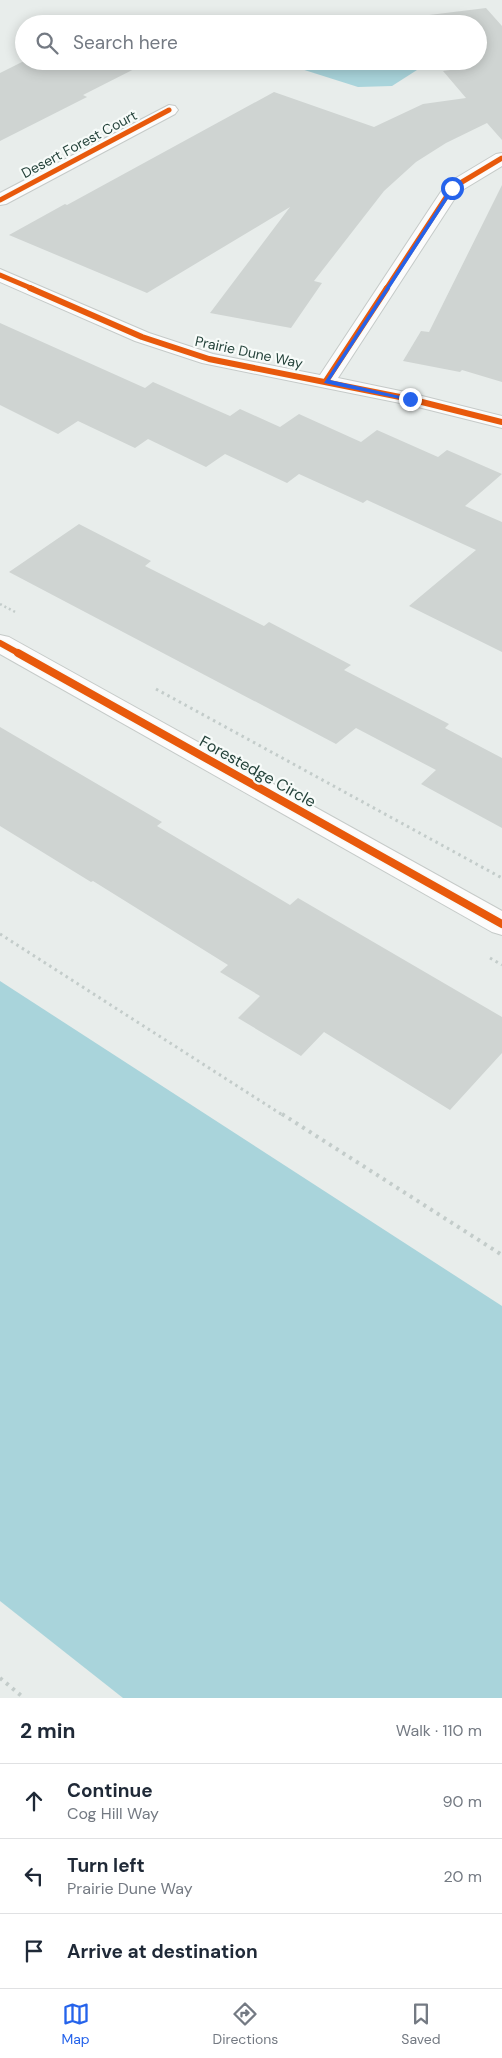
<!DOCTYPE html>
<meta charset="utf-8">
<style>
:root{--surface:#fff;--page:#f2f2f3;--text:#1f2937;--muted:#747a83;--line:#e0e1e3;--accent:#2563eb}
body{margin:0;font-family:"DM Sans",sans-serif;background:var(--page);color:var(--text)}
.stop{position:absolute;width:15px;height:15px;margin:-11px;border:4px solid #2563eb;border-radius:50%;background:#fff}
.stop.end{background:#2563eb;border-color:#fff;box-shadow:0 1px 5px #0008}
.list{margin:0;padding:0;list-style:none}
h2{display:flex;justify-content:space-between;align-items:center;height:65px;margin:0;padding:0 20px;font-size:21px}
h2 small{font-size:16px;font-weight:400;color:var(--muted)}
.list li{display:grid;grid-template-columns:32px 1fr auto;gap:15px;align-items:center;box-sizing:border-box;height:75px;padding:0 20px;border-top:1px solid var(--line)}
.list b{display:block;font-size:19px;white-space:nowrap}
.list p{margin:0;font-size:16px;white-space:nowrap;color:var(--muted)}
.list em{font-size:16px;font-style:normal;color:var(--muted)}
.icon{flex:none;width:28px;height:28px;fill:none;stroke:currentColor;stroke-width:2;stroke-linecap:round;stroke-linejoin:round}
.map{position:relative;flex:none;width:502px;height:1698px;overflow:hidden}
.search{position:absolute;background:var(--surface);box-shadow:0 2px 12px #0003;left:15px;right:15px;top:15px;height:55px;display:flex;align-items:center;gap:12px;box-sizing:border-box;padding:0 18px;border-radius:28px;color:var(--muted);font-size:19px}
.sheet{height:290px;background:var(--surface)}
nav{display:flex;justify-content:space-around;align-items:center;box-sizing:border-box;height:70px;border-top:1px solid var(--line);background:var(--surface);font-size:14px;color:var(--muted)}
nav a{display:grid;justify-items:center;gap:2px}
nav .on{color:var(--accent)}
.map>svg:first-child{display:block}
.water{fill:#a9d4db}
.building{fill:#cfd4d2}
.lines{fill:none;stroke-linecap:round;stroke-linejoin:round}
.street-casing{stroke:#c5cac8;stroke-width:2}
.path-far2{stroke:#c3ccca;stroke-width:2.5;stroke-dasharray:2 3;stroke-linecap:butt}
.path-far1{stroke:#c3ccca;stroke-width:3;stroke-dasharray:2.5 4;stroke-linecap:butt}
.path{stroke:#c3ccca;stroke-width:4;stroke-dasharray:3 5;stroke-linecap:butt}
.street{fill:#fcfcfc;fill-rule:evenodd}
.cycleway-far2-casing{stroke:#f7fbf9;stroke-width:7}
.cycleway-far1-casing{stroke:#f7fbf9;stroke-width:9}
.cycleway-casing{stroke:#f7fbf9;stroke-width:11}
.cycleway-far2{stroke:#e8590c;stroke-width:5}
.cycleway-far1{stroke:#e8590c;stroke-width:6}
.cycleway{stroke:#e8590c;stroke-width:8}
.route{fill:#2563eb}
.labels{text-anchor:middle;stroke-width:4.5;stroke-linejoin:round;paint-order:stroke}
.far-street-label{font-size:14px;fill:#24423a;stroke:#f7fbf9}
.street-label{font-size:16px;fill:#24423a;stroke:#f7fbf9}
</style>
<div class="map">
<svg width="502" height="1698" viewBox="0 0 502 1698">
<rect width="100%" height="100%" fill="#e8edeb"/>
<g class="water">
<path d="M 285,17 L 331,24 L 156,22 Z"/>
<path d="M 276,61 L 417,61 L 417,70 L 392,86 L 358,87 Z"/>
<path d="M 0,981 L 502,1306 L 502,1698 L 123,1698 L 0,1601 Z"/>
</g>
<g class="building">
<path d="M 486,8 L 502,26 L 502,140 L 487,123 L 446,143 L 416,162 L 384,191 L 314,281 L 322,283 L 291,328 L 210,313 L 290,207 L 147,293 L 9,235 L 65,204 L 67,205 L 274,92 L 374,127 L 423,104 L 466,98 L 443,71 L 465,68 L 459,61 L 478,61 L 478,24 L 427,24 L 421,16 Z"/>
<path d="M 24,61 L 150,61 L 83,95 L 87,97 L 0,141 L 0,73 Z"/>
<path d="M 502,185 L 502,382 L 462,370 L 460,372 L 403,361 L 421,331 L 429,332 Z"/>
<path d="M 0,323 L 145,388 L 153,382 L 230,416 L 240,409 L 280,427 L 299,414 L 361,442 L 377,430 L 438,457 L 447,450 L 502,474 L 465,506 L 502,522 L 502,652 L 409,606 L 476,550 L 367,500 L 363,503 L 299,474 L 287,483 L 225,454 L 206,467 L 148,439 L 135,448 L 78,421 L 58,434 L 0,405 Z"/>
<path d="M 79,524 L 151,561 L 145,566 L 264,626 L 269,622 L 351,665 L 344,670 L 449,724 L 445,728 L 502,758 L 502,828 L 421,784 L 436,770 L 356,728 L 336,744 L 9,572 Z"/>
<path d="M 0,727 L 162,822 L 157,826 L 290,905 L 298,898 L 502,1017 L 502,1053 L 450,1110 L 324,1032 L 301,1056 L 238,1018 L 260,996 L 220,972 L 228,965 L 93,881 L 91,882 L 0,826 Z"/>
</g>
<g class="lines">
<defs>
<g id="street">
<path d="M 169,105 L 175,106 L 178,110 L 175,114 L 6,204 L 0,205 L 0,193 Z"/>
<path d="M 502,153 L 502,166 L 459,192 L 338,378 L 410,393 L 502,416 L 502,428 L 410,405 L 202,363 L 135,341 L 0,282 L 0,269 L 149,333 L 213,354 L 320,375 L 446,184 L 496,154 Z"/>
<path d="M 0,635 L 9,637 L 502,911 L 502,935 L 492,932 L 0,654 Z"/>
</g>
</defs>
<use href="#street" class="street-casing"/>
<path class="path-far2" d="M 0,604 L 17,613"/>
<g class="path-far1">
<path d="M 156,689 L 502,878"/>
<path d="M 0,934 L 284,1116"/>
<path d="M 490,958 L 502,965"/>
</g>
<g class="path">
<path d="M 282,1114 L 502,1255"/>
<path d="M 0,1678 L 24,1698"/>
</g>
<use href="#street" class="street"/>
<defs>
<g id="cycleway-far2">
<path d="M 0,200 L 169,110"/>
<path d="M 0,275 L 33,289"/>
<path d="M 386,289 L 452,188 L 502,158"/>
</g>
<g id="cycleway-far1">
<path d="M 30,288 L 142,337 L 209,359 L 410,399 L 502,422"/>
<path d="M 326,381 L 387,288"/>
<path d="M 0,643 L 20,654"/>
</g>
<path id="cycleway" d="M 18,653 L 502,924"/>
</defs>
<use href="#cycleway-far2" class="cycleway-far2-casing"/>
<use href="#cycleway-far1" class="cycleway-far1-casing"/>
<use href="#cycleway" class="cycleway-casing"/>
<use href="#cycleway-far2" class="cycleway-far2"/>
<use href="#cycleway-far1" class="cycleway-far1"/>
<use href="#cycleway" class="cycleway"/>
</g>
<path class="route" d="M 452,186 L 455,188 L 330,380 L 413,399 L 410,401 L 324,383 Z"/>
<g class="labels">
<g class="far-street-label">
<text transform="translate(79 144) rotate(-28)" y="5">Desert Forest Court</text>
<text transform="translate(249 352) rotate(12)" y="5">Prairie Dune Way</text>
</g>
<g class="street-label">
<text transform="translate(258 771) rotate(29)" y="6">Forestedge Circle</text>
</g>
</g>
</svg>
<div class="stop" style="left:452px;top:188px"></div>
<div class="stop end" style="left:410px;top:399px"></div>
<div class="search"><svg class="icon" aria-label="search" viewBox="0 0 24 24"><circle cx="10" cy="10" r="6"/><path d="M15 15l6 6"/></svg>Search here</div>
</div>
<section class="sheet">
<h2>2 min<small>Walk · 110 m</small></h2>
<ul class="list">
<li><svg class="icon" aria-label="ahead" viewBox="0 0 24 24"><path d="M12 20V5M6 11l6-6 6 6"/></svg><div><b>Continue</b><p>Cog Hill Way</p></div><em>90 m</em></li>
<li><svg class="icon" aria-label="left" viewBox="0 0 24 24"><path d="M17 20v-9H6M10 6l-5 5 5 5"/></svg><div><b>Turn left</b><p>Prairie Dune Way</p></div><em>20 m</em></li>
<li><svg class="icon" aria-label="arrive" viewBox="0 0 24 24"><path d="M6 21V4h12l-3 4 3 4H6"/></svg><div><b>Arrive at destination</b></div></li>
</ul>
</section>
<nav>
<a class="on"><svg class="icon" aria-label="map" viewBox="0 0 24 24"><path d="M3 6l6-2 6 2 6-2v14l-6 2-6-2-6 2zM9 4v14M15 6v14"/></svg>Map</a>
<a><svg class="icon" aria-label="directions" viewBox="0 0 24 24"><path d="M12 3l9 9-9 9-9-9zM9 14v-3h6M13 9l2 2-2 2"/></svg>Directions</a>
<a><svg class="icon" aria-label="saved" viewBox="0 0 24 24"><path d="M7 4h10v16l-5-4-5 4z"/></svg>Saved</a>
</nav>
